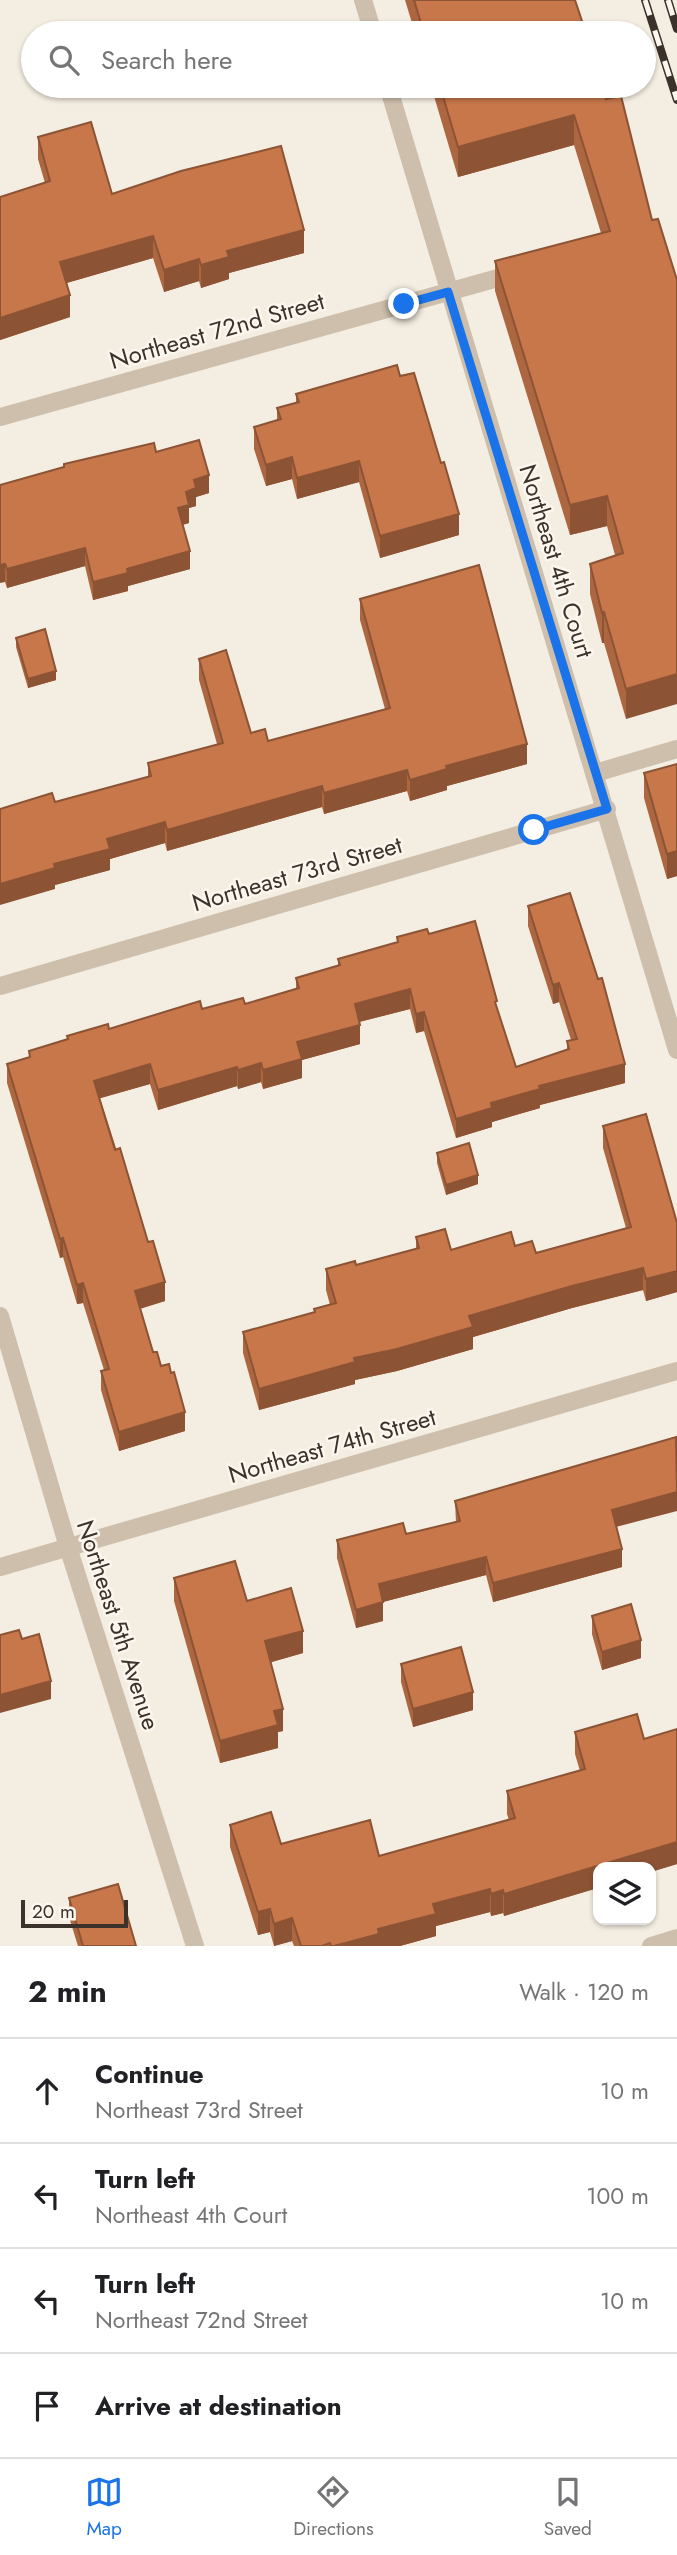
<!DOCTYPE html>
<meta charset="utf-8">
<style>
:root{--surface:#fff;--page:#f6f6f6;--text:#202124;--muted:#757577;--line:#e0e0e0;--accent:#1a73e8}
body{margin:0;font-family:Jost,sans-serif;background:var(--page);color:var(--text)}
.controls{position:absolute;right:21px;bottom:21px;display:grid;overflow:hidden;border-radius:14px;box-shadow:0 2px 5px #0004}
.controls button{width:63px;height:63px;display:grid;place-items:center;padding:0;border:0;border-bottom:2px solid var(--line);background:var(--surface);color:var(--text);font:35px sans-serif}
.scale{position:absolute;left:21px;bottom:18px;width:107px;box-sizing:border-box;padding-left:7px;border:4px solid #3b322b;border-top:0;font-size:19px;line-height:24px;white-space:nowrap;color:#3b322b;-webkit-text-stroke:5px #fbf6ee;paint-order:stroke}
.stop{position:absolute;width:21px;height:21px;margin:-16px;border:5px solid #1a73e8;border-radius:50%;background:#fff}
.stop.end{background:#1a73e8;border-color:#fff;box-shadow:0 2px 7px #0008}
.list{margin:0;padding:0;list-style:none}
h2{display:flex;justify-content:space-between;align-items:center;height:91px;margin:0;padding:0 28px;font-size:30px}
h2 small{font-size:23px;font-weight:400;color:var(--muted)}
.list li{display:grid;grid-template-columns:46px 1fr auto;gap:21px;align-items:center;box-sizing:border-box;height:105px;padding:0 28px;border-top:2px solid var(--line)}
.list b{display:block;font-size:26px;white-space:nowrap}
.list p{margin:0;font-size:23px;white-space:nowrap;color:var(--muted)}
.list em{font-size:23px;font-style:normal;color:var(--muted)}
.icon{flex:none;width:38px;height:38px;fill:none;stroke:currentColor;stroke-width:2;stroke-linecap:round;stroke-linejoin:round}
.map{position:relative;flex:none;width:677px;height:1946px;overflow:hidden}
.search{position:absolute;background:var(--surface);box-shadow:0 2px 5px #0004;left:21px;right:21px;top:21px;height:77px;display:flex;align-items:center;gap:18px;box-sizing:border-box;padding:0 24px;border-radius:38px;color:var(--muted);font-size:26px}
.sheet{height:511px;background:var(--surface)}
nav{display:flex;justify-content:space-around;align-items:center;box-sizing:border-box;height:98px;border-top:2px solid var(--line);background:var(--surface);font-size:19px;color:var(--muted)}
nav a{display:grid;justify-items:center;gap:4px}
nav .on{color:var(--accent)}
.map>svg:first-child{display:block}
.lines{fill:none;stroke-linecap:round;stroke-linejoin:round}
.minor{stroke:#cdbfac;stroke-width:18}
.rail-casing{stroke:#3b322b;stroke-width:8}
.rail{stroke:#fbf6ee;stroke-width:5;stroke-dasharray:16;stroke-linecap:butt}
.wall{fill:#ac6640}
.shaded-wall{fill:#8c5334}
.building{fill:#c8774b;stroke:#8c5334;stroke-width:2}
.route{stroke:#1a73e8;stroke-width:9}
.labels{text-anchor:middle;stroke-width:5;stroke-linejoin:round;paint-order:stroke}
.street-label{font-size:24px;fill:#3b322b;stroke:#fbf6ee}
</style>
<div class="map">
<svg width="677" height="1946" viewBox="0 0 677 1946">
<rect width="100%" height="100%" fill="#f4ede1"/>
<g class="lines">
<g class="minor">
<path d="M 363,0 L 373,33"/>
<path d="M 388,86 L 677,1050"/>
<path d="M 0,417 L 516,273"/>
<path d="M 595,773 L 677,749"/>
<path d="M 0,986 L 607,809"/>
<path d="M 0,1316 L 68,1547 L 195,1946"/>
<path d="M 0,1567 L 677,1371"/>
<path d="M 651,1946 L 677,1938"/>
</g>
<defs>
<g id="rail">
<path d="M 645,0 L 677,100"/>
<path d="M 668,0 L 677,29"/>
</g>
</defs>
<use href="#rail" class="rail-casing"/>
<use href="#rail" class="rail"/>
</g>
<g class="wall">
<path d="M 405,0 L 575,0 L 586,33 L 415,33 Z"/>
<path d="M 431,86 L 602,86 L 652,220 L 626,719 L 604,643 L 602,643 L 590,594 L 590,564 L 615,555 L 607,526 L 570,535 L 495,291 L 495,261 L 601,233 L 574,145 L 458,177 Z"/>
<path d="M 38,137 L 112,194 L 304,253 L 229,273 L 229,279 L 201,288 L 199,281 L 164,292 L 153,258 L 66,283 L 70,317 L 0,340 L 0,197 L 45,183 L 38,159 Z"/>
<path d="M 400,376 L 459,535 L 380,558 L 359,482 L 297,499 L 292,479 L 266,486 L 254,449 L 254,427 L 277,420 L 277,408 L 296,403 L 296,394 Z"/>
<path d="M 156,452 L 209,493 L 196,497 L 196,506 L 189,508 L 189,523 L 182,525 L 190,569 L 128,586 L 128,591 L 93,600 L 85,566 L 7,588 L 5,582 L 0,485 L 64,467 L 64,464 Z"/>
<path d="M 360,599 L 527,764 L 447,786 L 447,790 L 410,801 L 407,791 L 324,814 L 322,807 L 167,851 L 165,843 L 110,859 L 110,870 L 55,885 L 55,889 L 55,802 L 148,777 L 148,763 L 217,744 L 199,680 L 199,659 L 251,733 L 268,741 L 385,709 L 360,620 Z"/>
<path d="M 16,638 L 56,680 L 28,688 L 16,647 Z"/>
<path d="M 677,764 L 677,876 L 667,879 L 644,798 L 644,773 Z"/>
<path d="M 528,906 L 625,1083 L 540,1105 L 540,1108 L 492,1122 L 492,1127 L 456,1138 L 424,1031 L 416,1033 L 410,1009 L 359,1022 L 360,1044 L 302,1060 L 302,1078 L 263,1089 L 261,1082 L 238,1089 L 237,1086 L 158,1110 L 150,1084 L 100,1098 L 165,1301 L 140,1309 L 153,1352 L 161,1366 L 185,1431 L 119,1451 L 101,1390 L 101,1371 L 104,1370 L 83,1303 L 77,1304 L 63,1257 L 60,1258 L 7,1083 L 7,1064 L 29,1057 L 29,1051 L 67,1040 L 67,1036 L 109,1029 L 202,1009 L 245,1004 L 296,989 L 296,978 L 338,966 L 338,959 L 397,942 L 397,937 L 429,934 L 497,1008 L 516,1067 L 567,1050 L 567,1041 L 571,1040 L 559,1002 L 553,1004 L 528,926 Z"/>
<path d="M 603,1126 L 677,1223 L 677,1292 L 646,1301 L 643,1290 L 572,1308 L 473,1337 L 473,1349 L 397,1371 L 355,1380 L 355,1384 L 259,1410 L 243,1353 L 243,1332 L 314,1312 L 314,1309 L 330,1305 L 326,1290 L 326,1269 L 356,1265 L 416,1249 L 416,1237 L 451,1250 L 515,1246 L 536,1253 L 626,1228 L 603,1148 Z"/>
<path d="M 437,1153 L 478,1184 L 446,1195 L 437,1163 Z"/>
<path d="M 455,1501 L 616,1527 L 622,1567 L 493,1602 L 486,1575 L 383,1602 L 383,1621 L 356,1628 L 337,1558 L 337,1540 L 406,1534 L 456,1523 Z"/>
<path d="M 174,1578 L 247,1601 L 303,1653 L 271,1662 L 283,1731 L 278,1732 L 278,1748 L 220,1763 L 174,1601 Z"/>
<path d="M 592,1616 L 641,1658 L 602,1670 L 592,1634 Z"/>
<path d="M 401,1664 L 473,1710 L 413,1727 L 401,1682 Z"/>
<path d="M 677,1729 L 677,1864 L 504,1916 L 503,1913 L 491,1916 L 490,1912 L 436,1926 L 436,1936 L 400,1946 L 294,1946 L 292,1941 L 274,1946 L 270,1932 L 258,1935 L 230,1847 L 230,1825 L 281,1844 L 379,1856 L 509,1820 L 507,1814 L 507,1791 L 580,1771 L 575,1754 L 575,1732 L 644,1739 Z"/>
<path d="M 69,1898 L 136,1946 L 78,1946 L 69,1917 Z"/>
</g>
<g class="shaded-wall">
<path d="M 574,115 L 574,145 L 458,177 L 458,147 Z"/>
<path d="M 304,230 L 304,253 L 229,273 L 229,279 L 201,288 L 201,265 L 227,251 Z"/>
<path d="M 153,236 L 153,258 L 60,285 L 60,262 Z"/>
<path d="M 199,259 L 199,281 L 164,292 L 164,270 Z"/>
<path d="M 70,295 L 70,317 L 0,340 L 0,318 Z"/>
<path d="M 292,457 L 292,479 L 266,486 L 266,465 Z"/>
<path d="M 359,461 L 359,482 L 297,499 L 297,478 Z"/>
<path d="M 209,475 L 209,493 L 196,497 L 196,506 L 189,508 L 189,523 L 178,526 L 178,508 L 186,492 L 194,480 Z"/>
<path d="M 607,496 L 607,526 L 570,535 L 570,505 Z"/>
<path d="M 459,514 L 459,535 L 380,558 L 380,536 Z"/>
<path d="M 85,548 L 85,566 L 7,588 L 7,569 Z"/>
<path d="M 190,551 L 190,569 L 128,586 L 128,591 L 93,600 L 93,582 L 127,569 Z"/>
<path d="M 5,564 L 5,582 L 0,583 L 0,565 Z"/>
<path d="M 604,612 L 604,643 L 602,643 L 602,613 Z"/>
<path d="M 56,671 L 56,680 L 28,688 L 28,679 Z"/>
<path d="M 677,674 L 677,704 L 626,719 L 626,689 Z"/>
<path d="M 527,744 L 527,764 L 447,786 L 447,790 L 410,801 L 410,780 L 446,766 Z"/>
<path d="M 407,770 L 407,791 L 324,814 L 324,793 Z"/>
<path d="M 322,786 L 322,807 L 167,851 L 167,830 Z"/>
<path d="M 165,822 L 165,843 L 110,859 L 110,870 L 55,885 L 55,889 L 0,905 L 0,884 L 107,839 Z"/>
<path d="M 677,851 L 677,876 L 667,879 L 667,854 Z"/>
<path d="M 559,983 L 559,1002 L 553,1004 L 553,985 Z"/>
<path d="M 410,989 L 410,1009 L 355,1023 L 355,1004 Z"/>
<path d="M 424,1012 L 424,1031 L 416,1033 L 416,1014 Z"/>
<path d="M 360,1025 L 360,1044 L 302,1060 L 302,1078 L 263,1089 L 263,1070 L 297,1042 Z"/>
<path d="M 261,1063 L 261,1082 L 238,1089 L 238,1070 Z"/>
<path d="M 150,1064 L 150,1084 L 94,1100 L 94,1081 Z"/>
<path d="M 625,1064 L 625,1083 L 540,1105 L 540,1108 L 492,1122 L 492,1127 L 456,1138 L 456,1119 L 491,1103 L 539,1086 Z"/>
<path d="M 237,1067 L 237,1086 L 158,1110 L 158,1090 Z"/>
<path d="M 478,1175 L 478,1184 L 446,1195 L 446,1185 Z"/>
<path d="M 63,1238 L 63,1257 L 60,1258 L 60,1239 Z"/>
<path d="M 643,1268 L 643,1290 L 572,1308 L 473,1337 L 473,1349 L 397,1371 L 355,1380 L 355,1384 L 259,1410 L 259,1389 L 354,1358 L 469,1316 L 572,1286 Z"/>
<path d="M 677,1271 L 677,1292 L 646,1301 L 646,1279 Z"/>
<path d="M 165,1282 L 165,1301 L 135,1310 L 135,1291 Z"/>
<path d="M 83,1283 L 83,1303 L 77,1304 L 77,1285 Z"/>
<path d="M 185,1412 L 185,1431 L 119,1451 L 119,1432 Z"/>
<path d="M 677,1492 L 677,1511 L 612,1528 L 612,1510 Z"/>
<path d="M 622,1549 L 622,1567 L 493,1602 L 493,1583 Z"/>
<path d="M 486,1557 L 486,1575 L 379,1603 L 379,1584 Z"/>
<path d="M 383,1602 L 383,1621 L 356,1628 L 356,1610 Z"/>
<path d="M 303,1631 L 303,1653 L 265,1664 L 265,1641 Z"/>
<path d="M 641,1640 L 641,1658 L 602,1670 L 602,1652 Z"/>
<path d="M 51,1681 L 51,1699 L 0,1713 L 0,1695 Z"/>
<path d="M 473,1692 L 473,1710 L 413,1727 L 413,1709 Z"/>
<path d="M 283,1709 L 283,1731 L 278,1732 L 278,1748 L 220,1763 L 220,1741 L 274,1711 Z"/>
<path d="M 677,1842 L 677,1864 L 651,1872 L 651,1867 L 598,1867 L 598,1888 L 504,1916 L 504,1894 Z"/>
<path d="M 490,1889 L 490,1912 L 436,1926 L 436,1936 L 400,1946 L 334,1946 L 433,1904 Z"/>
<path d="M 503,1890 L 503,1913 L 491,1916 L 491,1894 Z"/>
<path d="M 270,1909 L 270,1932 L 258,1935 L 258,1912 Z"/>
<path d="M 292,1918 L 292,1941 L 274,1946 L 274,1924 Z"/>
</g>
<g class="building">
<path d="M 414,0 L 575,0 L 586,33 L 424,33 Z"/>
<path d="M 440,86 L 602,86 L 606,99 L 621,96 L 652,220 L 658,219 L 677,280 L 677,674 L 626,689 L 604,612 L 602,613 L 590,564 L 623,553 L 607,496 L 570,505 L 495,261 L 610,231 L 574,115 L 458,147 Z"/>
<path d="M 91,122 L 112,194 L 181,171 L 281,146 L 304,230 L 227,251 L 229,257 L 201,265 L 199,259 L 164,270 L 153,236 L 60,262 L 70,295 L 0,318 L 0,197 L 50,181 L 38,137 Z"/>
<path d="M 397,365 L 400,376 L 414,373 L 441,463 L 444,462 L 459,514 L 380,536 L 359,461 L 297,478 L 292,457 L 266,465 L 254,427 L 281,419 L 277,408 L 299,402 L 296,394 Z"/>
<path d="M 199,440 L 209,475 L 194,480 L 196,488 L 186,492 L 189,505 L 178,508 L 190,551 L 127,569 L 128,573 L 93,582 L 85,548 L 7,569 L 5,564 L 0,565 L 0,485 L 64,467 L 64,464 L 154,443 L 156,452 Z"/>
<path d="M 479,565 L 527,744 L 446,766 L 447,769 L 410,780 L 407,770 L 324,793 L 322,786 L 167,830 L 165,822 L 107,839 L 110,849 L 54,864 L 55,868 L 0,884 L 0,809 L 52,793 L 55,802 L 151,776 L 148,763 L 223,743 L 199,659 L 226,650 L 251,733 L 265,729 L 268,741 L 390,708 L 360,599 Z"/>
<path d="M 45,629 L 56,671 L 28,679 L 16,638 Z"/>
<path d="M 677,764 L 677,851 L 667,854 L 644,773 Z"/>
<path d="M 570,893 L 598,979 L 602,978 L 625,1064 L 539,1086 L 540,1089 L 491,1103 L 492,1108 L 456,1119 L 424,1012 L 416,1014 L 410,989 L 355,1004 L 360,1025 L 297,1042 L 302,1059 L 263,1070 L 261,1063 L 238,1070 L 237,1067 L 158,1090 L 150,1064 L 94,1081 L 115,1150 L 120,1148 L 148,1242 L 153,1241 L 165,1282 L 135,1291 L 153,1352 L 157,1352 L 161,1366 L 169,1364 L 171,1373 L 174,1372 L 185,1412 L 119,1432 L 101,1371 L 109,1369 L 83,1283 L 77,1285 L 63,1238 L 60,1239 L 7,1064 L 30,1057 L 29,1051 L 68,1039 L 67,1036 L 108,1024 L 109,1029 L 200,1001 L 202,1009 L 243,998 L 245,1004 L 299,988 L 296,978 L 340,965 L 338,959 L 398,942 L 397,937 L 427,929 L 429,934 L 475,921 L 497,1001 L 495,1002 L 516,1067 L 569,1049 L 567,1041 L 577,1039 L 559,983 L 553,985 L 528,906 Z"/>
<path d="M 646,1114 L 677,1223 L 677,1271 L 646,1279 L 643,1268 L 572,1286 L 469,1316 L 473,1327 L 397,1349 L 354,1358 L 355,1362 L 259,1389 L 243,1332 L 315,1312 L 314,1309 L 336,1303 L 326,1269 L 355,1261 L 356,1265 L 419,1248 L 416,1237 L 445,1229 L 451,1250 L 511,1232 L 515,1246 L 532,1241 L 536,1253 L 631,1227 L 603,1126 Z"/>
<path d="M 469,1143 L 478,1175 L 446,1185 L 437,1153 Z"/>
<path d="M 676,1437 L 677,1492 L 612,1510 L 622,1549 L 493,1583 L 486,1557 L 379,1584 L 383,1602 L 356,1610 L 337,1540 L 403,1523 L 406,1534 L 460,1521 L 455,1501 Z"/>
<path d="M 235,1561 L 247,1601 L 291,1588 L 303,1631 L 265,1641 L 283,1709 L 274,1711 L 278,1725 L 220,1741 L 174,1578 Z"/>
<path d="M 631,1604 L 641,1640 L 602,1652 L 592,1616 Z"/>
<path d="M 19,1630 L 22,1639 L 39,1634 L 51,1681 L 0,1695 L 0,1635 Z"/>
<path d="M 461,1647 L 473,1692 L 413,1709 L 401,1664 Z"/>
<path d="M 637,1714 L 644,1739 L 677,1729 L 677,1842 L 504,1894 L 503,1890 L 491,1894 L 490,1889 L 433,1904 L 436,1914 L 378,1929 L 379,1934 L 334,1946 L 331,1946 L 330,1943 L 322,1946 L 301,1946 L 292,1918 L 274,1924 L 270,1909 L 258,1912 L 230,1825 L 271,1812 L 281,1844 L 370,1820 L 379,1856 L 515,1818 L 507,1791 L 585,1769 L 575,1732 Z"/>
<path d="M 118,1884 L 136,1946 L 83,1946 L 69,1898 Z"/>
</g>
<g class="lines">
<path class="route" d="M 404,304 L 448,292 L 607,809 L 534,830"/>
</g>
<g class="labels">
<g class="street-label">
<text transform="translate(217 331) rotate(-16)" y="8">Northeast 72nd Street</text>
<text transform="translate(556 561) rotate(73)" y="8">Northeast 4th Court</text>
<text transform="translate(297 874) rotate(-16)" y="8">Northeast 73rd Street</text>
<text transform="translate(332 1446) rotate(-16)" y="8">Northeast 74th Street</text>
<text transform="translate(118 1625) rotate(72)" y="8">Northeast 5th Avenue</text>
</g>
</g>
</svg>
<div class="controls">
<button><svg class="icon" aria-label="layers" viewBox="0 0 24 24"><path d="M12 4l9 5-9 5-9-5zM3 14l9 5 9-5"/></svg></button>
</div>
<div class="scale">20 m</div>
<div class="stop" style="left:534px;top:830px"></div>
<div class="stop end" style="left:404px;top:304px"></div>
<div class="search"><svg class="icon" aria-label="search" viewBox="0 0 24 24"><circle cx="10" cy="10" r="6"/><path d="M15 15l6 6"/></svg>Search here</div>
</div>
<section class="sheet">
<h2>2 min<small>Walk · 120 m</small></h2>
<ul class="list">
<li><svg class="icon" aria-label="ahead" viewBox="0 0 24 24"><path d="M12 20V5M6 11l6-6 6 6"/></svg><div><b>Continue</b><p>Northeast 73rd Street</p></div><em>10 m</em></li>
<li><svg class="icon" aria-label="left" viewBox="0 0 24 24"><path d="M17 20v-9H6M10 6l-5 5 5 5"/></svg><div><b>Turn left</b><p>Northeast 4th Court</p></div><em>100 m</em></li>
<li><svg class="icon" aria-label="left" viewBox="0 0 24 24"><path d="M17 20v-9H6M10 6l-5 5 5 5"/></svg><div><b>Turn left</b><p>Northeast 72nd Street</p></div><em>10 m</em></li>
<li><svg class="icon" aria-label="arrive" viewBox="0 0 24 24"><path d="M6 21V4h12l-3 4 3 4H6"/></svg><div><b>Arrive at destination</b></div></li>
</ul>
</section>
<nav>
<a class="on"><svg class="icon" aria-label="map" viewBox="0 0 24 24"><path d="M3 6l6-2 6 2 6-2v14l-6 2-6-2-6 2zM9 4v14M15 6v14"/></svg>Map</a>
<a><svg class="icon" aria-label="directions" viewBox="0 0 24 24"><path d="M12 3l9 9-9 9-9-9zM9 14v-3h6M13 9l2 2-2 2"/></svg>Directions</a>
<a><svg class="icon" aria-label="saved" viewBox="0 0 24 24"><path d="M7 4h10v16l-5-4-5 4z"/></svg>Saved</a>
</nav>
